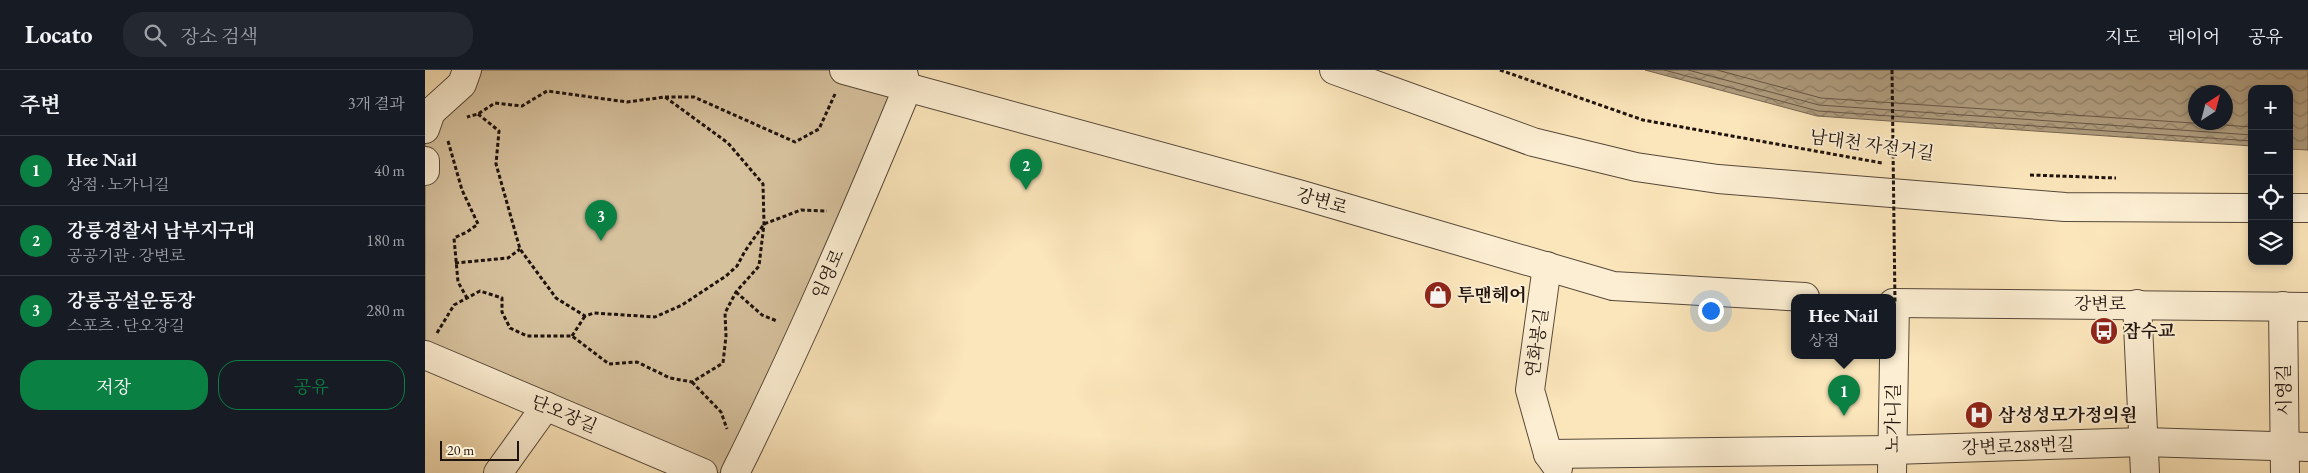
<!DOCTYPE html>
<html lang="ko">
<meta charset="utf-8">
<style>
:root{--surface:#171b24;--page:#242831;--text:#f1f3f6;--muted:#9ea1a6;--line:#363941;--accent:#0b8043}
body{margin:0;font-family:"EB Garamond","Noto Serif KR",serif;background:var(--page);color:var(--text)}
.controls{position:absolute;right:15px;top:15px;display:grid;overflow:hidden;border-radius:10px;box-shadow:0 2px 8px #0003}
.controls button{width:45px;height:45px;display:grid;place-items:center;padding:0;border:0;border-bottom:1px solid var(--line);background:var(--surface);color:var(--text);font:25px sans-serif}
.compass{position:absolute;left:1763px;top:15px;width:45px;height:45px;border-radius:50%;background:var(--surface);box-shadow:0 2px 8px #0003;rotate:36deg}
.scale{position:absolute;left:15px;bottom:12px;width:79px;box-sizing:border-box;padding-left:5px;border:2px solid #1f130e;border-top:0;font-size:14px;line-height:18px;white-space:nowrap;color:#1f130e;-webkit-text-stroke:4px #fceed2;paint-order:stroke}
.you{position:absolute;left:1285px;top:240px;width:18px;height:18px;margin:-12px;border:4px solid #fff;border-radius:50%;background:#1a73e8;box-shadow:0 0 0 8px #1a73e833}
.badge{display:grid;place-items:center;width:32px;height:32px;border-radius:50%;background:var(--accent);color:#fff;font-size:16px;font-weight:700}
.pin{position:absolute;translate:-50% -41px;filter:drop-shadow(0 1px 2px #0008)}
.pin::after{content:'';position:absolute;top:26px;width:18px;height:15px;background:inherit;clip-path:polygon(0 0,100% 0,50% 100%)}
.popup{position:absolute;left:1366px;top:224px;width:105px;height:65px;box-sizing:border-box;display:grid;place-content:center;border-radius:10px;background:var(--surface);filter:drop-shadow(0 1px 4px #0005);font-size:16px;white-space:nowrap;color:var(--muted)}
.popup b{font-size:19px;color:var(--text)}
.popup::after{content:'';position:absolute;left:50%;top:100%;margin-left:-10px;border:10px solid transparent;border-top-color:var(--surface)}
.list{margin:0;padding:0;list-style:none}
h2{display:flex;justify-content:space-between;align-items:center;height:65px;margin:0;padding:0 20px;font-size:21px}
h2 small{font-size:16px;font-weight:400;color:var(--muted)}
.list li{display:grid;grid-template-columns:32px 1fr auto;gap:15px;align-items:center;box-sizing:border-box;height:70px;padding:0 20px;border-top:1px solid var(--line)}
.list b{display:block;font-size:19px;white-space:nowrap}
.list p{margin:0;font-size:16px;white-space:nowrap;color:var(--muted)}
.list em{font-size:16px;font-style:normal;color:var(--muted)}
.actions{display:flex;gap:10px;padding:15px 20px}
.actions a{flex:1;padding:11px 0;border:1px solid var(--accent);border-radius:20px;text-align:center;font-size:18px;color:var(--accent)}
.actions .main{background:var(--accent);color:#fff}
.icon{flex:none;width:28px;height:28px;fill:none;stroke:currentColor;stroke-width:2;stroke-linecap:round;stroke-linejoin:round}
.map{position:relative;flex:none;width:1883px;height:403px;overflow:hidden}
header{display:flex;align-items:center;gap:30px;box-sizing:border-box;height:70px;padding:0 25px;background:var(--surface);border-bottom:1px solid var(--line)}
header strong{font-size:24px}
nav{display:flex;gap:28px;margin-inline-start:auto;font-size:18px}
.search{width:350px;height:45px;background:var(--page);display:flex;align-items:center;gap:12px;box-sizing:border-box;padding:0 18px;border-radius:20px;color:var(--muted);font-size:19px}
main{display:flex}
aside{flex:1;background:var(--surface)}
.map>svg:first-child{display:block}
.park{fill:#d6c19d;stroke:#7a6a56}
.water{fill:url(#water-waves);stroke:#766652;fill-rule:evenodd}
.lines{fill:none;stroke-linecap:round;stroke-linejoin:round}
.shore{stroke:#685847;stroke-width:1}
.minor-casing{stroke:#564839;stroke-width:30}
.path{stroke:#1f130e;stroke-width:3;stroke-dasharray:4 2.5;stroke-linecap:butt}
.minor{stroke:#fceed2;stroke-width:28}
.path-bridge{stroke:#1f130e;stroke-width:3;stroke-dasharray:4 2.5;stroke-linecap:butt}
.labels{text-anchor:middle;stroke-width:4;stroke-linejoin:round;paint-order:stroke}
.street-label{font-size:18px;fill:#1f130e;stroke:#fceed2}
.poi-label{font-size:18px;font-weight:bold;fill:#1f130e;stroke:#fceed2;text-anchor:start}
</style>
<header>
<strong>Locato</strong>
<div class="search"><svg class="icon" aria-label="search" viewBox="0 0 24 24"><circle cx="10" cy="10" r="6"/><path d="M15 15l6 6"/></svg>장소 검색</div>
<nav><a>지도</a><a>레이어</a><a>공유</a></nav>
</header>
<main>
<aside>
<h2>주변<small>3개 결과</small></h2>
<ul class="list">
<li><span class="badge">1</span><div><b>Hee Nail</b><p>상점 · 노가니길</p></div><em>40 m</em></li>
<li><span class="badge">2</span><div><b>강릉경찰서 남부지구대</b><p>공공기관 · 강변로</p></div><em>180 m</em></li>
<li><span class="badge">3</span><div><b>강릉공설운동장</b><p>스포츠 · 단오장길</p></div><em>280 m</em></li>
</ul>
<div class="actions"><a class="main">저장</a><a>공유</a></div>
</aside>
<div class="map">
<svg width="1883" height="403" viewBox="0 0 1883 403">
<defs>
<pattern id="water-waves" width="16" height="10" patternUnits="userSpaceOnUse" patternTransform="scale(1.25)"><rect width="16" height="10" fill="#b09e80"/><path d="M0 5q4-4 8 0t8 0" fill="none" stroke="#8f8067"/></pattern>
</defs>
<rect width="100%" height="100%" fill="#fbe5ba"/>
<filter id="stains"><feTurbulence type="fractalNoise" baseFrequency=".004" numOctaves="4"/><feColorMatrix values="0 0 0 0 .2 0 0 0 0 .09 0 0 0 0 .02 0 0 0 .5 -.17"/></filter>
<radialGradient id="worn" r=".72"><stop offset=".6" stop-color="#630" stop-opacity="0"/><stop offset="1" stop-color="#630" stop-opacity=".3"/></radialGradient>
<path class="park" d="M 42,0 L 419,0 L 482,19 L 310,403 L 278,403 L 0,285 L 0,59 Z"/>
<path class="water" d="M 1220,0 L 1883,0 L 1883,80 L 1864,79 L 1864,19 L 1827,19 L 1827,76 L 1392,46 ZM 1770,22 L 1800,22 L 1800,52 L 1770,52 Z"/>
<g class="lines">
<g class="shore">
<path d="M 1239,0 L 1393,41 L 1827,71"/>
<path d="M 1263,0 L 1394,35 L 1827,65"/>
<path d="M 1292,0 L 1396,28 L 1827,57"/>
</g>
<defs>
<g id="minor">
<path d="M 419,0 L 877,125 L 1188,216 L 1380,227"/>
<path d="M 909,0 L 1108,72 L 1211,97 L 1293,109 L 1640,137 L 1827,138"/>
<path d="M 0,59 L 6,42 L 37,14 L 42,0"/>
<path d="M 0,91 L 0,101"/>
<path d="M 1864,138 L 1883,138"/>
<path d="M 1122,196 L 1105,320 L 1123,384 L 1133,398"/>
<path d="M 1468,233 L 1883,237"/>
<path d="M 1712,234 L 1720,403"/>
<path d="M 1858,236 L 1860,403"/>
<path d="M 0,285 L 278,403"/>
<path d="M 1123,384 L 1468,380 L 1719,372 L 1883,377"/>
<path d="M 73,403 L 121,336"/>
<path d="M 310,403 C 373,277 428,149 482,19 L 478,2"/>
<path d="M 1467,403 L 1470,233"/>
</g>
</defs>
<use href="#minor" class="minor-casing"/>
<g class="path">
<path d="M 1075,0 L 1218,50 L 1457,93"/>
<path d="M 240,27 L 269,27 L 370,72 L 394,59 L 410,24"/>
<path d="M 53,44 L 74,61 L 71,94 L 95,179 L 131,228 L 160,246 L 169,243 L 230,247 L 257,235 L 301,206 L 312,196 L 320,181 L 339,154 L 376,140 L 402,141"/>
<path d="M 23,71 L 37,120 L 53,154 L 42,162 L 29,168 L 33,212 L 42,228"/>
<path d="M 1605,105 L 1691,108"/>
<path d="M 30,193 L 83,188 L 95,179"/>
<path d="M 311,222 L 337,245 L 352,251"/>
<path d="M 12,263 L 29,235 L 55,221 L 77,228 L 77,242 L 85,258 L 102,266 L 147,266 L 184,294 L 212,292 L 245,308 L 267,312 L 298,293 L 301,266 L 300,243 L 311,222 L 334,196 L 339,154 L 338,114 L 303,73 L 240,27 L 202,32 L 122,21 L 97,36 L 70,33 L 53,44 L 42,47"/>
<path d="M 147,266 L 160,246"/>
<path d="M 267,312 L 296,342 L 302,359"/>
</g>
<use href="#minor" class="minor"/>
<path class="path-bridge" d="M 1467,0 L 1470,233"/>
</g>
<defs>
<symbol id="shop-disc" viewBox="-11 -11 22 22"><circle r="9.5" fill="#8f2418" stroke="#fceed2"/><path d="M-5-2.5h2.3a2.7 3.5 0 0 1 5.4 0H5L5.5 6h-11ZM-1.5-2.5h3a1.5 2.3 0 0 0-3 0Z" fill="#fff"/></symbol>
<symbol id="bus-disc" viewBox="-11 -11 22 22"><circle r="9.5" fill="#8f2418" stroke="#fceed2"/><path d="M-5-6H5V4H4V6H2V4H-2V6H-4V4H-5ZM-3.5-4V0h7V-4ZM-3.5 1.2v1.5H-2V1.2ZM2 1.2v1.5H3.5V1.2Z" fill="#fff"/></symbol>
<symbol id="hospital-disc" viewBox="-11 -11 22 22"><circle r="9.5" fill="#8f2418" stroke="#fceed2"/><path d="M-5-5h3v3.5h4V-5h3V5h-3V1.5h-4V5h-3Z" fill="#fff"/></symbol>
</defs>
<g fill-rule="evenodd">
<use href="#shop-disc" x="997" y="209" width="32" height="32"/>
<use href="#bus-disc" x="1663" y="245" width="32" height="32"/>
<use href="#hospital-disc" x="1538" y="329" width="32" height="32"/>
</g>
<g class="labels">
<g class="street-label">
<text transform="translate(1447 75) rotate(8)" y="6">남대천 자전거길</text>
<text transform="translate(897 131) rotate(16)" y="6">강변로</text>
<text transform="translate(403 204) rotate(-66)" y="6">임영로</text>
<text x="1675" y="240">강변로</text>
<text transform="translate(1112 273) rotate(-82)" y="6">연화봉길</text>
<text transform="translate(1859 320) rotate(-91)" y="6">시영길</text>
<text transform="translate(139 344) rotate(23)" y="6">단오장길</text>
<text transform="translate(1468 348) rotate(-89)" y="6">노가니길</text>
<text transform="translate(1593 376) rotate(-2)" y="6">강변로288번길</text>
</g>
<g class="poi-label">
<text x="1032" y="231">투맨헤어</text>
<text x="1698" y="267">잠수교</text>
<text x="1573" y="351">삼성성모가정의원</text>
</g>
</g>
<rect width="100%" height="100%" filter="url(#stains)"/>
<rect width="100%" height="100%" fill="url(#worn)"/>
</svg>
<div class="controls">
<button>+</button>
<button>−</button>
<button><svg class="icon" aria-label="locate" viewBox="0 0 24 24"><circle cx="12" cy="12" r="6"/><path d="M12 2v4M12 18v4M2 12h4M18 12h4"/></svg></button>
<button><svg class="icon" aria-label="layers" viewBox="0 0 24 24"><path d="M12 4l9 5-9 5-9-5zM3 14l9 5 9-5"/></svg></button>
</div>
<svg class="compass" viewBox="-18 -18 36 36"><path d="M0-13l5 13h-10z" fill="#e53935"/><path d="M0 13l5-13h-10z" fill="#9ea1a6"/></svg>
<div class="scale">20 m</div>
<div class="you"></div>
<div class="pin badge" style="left:1419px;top:346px">1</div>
<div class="popup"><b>Hee Nail</b>상점</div>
<div class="pin badge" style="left:601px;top:120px">2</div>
<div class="pin badge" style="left:176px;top:171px">3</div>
</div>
</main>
